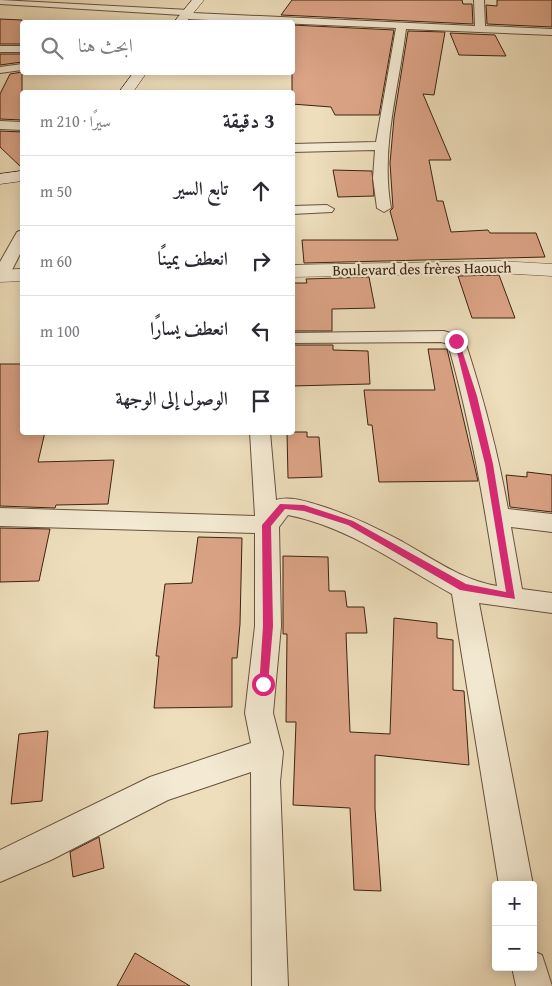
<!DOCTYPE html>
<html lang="ar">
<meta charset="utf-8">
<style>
:root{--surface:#fff;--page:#f7f7f7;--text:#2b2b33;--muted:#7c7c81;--line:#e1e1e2}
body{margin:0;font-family:"Gentium Book Plus",Amiri,serif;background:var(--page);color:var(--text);direction:rtl}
.controls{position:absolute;right:15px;bottom:15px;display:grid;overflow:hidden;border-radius:5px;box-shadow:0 2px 12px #0003}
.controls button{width:45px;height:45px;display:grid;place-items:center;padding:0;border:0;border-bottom:1px solid var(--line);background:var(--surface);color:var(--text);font:25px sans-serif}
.stop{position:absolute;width:15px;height:15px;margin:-11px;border:4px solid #db2777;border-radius:50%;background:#fff}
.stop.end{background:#db2777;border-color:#fff;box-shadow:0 1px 5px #0008}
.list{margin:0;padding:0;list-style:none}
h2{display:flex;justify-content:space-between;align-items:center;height:65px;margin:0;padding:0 20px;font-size:21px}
h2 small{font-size:16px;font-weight:400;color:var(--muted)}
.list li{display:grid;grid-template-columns:32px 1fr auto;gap:15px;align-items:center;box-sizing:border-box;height:70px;padding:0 20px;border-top:1px solid var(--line)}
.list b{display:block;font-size:19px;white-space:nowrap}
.list em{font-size:16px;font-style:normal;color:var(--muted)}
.icon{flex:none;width:28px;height:28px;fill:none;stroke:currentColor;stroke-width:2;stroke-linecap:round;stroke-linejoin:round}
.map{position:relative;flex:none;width:552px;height:986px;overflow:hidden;direction:ltr}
.search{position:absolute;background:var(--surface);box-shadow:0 2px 12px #0003;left:20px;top:20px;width:275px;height:55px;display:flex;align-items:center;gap:12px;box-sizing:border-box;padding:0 18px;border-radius:5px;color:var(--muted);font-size:19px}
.panel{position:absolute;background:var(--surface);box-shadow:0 2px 12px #0003;left:20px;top:90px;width:275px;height:345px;border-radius:5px;direction:rtl}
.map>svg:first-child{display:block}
.building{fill:#dca487;stroke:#3c2210}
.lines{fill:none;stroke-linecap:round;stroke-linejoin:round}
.minor-casing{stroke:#68513b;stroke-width:2}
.tertiary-casing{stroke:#68513b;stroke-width:1}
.secondary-casing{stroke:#3c2210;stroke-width:1}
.minor{fill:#f4ead3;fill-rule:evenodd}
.tertiary{fill:#f4ead3;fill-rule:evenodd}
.secondary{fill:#f4ead3;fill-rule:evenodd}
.route{fill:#db2777}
.labels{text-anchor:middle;stroke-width:4.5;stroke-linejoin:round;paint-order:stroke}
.far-street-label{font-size:15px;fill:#3c2210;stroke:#f4ead3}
</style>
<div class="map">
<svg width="552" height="986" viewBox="0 0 552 986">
<rect width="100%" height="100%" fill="#eedebc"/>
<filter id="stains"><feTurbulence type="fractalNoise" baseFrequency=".004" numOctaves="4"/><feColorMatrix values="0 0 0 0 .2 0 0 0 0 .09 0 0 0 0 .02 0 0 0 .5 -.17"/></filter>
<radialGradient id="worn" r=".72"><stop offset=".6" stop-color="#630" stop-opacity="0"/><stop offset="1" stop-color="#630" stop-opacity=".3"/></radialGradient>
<g class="building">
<path d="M 292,0 L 462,0 L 463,4 L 472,4 L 473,24 L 281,15 Z"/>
<path d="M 497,0 L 552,0 L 552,27 L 487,24 L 486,5 L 497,6 Z"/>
<path d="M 0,19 L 22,20 L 22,44 L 0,44 Z"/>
<path d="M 292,25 L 394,30 L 379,115 L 335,115 L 331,107 L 292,104 Z"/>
<path d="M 408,31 L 445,32 L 434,95 L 423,94 L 451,160 L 429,160 L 437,201 L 443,201 L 451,232 L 488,230 L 490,233 L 536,233 L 545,257 L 304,263 L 302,240 L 398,240 L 390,211 L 393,208 L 390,163 L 394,118 Z"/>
<path d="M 450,33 L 495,35 L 506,56 L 459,55 Z"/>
<path d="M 0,54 L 22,54 L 22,62 L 0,65 Z"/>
<path d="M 22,72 L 22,120 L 0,119 L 0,94 L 10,74 Z"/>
<path d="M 0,131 L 22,132 L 22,168 L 0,147 Z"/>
<path d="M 333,170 L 372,171 L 374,196 L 338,197 Z"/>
<path d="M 499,275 L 515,318 L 472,318 L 458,276 Z"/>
<path d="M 369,277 L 375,308 L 332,309 L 332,331 L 292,331 L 292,283 L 307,283 L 306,279 Z"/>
<path d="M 292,345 L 333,345 L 333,350 L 368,351 L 370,384 L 292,386 Z"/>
<path d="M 428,349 L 447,349 L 478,481 L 379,482 L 372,425 L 368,425 L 364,390 L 435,390 Z"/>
<path d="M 0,364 L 22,364 L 22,432 L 45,432 L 38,462 L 114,460 L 108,504 L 56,505 L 55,508 L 0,506 Z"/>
<path d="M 287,432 L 307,432 L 307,437 L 319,437 L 322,477 L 288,478 Z"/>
<path d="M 527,472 L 552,475 L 552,512 L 510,507 L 506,475 L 527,477 Z"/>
<path d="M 0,528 L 50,529 L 39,581 L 0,582 Z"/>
<path d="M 198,537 L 242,538 L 240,624 L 237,658 L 232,658 L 232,707 L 154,708 L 159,656 L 156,656 L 165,584 L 192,583 Z"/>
<path d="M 283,556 L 328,557 L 329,591 L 345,591 L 347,607 L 364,607 L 367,633 L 346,633 L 350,732 L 390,734 L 394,618 L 437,623 L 437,638 L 453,640 L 453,690 L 464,691 L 469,765 L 375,755 L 375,809 L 381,891 L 354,890 L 350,808 L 293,805 L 296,722 L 286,722 L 287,634 L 283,634 Z"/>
<path d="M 48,731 L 42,801 L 11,804 L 19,734 Z"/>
<path d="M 99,837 L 104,868 L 73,877 L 70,852 Z"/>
<path d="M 135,953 L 190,986 L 117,986 Z"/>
</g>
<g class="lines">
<defs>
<g id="minor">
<path d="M 0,0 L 189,10 L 193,13 L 475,26 L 474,0 L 484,0 L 485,26 L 552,29 L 552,35 L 406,29 C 399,88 380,148 391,208 L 384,212 L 377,208 L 373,178 L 375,150 L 292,152 L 292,144 L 376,142 L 396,28 L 186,19 L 182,15 L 0,4 Z"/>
<rect x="0" y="46" width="22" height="6"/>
<path d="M 22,64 L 22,70 L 0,73 L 0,67 Z"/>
<path d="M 0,121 L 22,122 L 22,130 L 0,129 Z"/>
<path d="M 327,205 L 334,209 L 332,212 L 292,214 L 292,206 Z"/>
<path d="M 22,230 L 22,250 L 7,280 L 0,281 L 0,262 L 17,232 Z"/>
<path d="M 444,331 L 463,337 L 465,341 C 483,397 498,452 508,509 L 552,514 L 552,532 L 511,527 L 522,589 L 552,593 L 552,613 L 479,603 L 533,885 L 499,885 L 452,594 C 399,565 349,527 288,515 L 279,527 L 281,626 L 273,713 L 283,752 L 280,782 L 288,986 L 252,986 L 251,772 L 168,800 L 51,860 L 0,882 L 0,850 L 150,777 L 251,743 L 245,713 L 255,626 L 255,533 L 0,526 L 0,508 L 255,516 L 250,432 L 270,432 L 276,500 C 289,496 305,501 318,505 C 348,514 375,527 403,542 C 433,559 462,580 497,586 C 484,503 471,424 448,344 L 441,342 L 292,343 L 292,333 Z"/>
<path d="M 533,951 L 542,955 L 552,986 L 516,986 L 512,967 L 533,967 Z"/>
</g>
<g id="tertiary">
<path d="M 498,261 L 552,264 L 552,276 L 498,273 L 292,277 L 292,265 Z"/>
<path d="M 22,269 L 22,281 L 0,282 L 0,270 Z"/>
</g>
<g id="secondary">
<path d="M 192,0 L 204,0 L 186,22 L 174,22 Z"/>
<path d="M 134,72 L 147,72 L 133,92 L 119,92 Z"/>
<path d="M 22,171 L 22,181 L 0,184 L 0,174 Z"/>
</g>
</defs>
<use href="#minor" class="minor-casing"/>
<use href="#tertiary" class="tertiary-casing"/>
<use href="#secondary" class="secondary-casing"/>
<use href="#minor" class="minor"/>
<use href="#tertiary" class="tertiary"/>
<use href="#secondary" class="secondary"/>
</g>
<path class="route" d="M 454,340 L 459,341 L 477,396 L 493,464 L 515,599 L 460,590 L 348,525 L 304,511 L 285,509 L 271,526 L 273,626 L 268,684 L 266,688 L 259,688 L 263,626 L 262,525 L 280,504 L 304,505 L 353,521 L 466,584 L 506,592 L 485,464 Z"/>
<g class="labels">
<g class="far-street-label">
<text transform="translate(422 269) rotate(-1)" y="5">Boulevard des frères Haouch</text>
</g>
</g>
<rect width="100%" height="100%" filter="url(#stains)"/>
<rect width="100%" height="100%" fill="url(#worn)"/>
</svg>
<div class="controls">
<button>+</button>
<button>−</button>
</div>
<div class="stop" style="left:263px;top:684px"></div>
<div class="stop end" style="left:456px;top:341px"></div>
<div class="search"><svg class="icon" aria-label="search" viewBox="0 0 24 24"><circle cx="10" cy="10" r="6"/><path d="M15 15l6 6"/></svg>ابحث هنا</div>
<section class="panel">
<h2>3 دقيقة<small>سيرًا · 210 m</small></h2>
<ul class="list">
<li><svg class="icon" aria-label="ahead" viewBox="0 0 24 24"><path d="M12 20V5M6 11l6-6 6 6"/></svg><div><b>تابع السير</b></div><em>50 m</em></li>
<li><svg class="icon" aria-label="right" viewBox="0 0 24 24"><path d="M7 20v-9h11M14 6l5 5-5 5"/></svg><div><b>انعطف يمينًا</b></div><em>60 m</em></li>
<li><svg class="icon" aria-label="left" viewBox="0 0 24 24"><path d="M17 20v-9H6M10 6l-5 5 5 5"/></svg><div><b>انعطف يسارًا</b></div><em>100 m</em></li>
<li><svg class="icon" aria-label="arrive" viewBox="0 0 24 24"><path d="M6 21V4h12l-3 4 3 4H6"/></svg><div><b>الوصول إلى الوجهة</b></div></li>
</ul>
</section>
</div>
